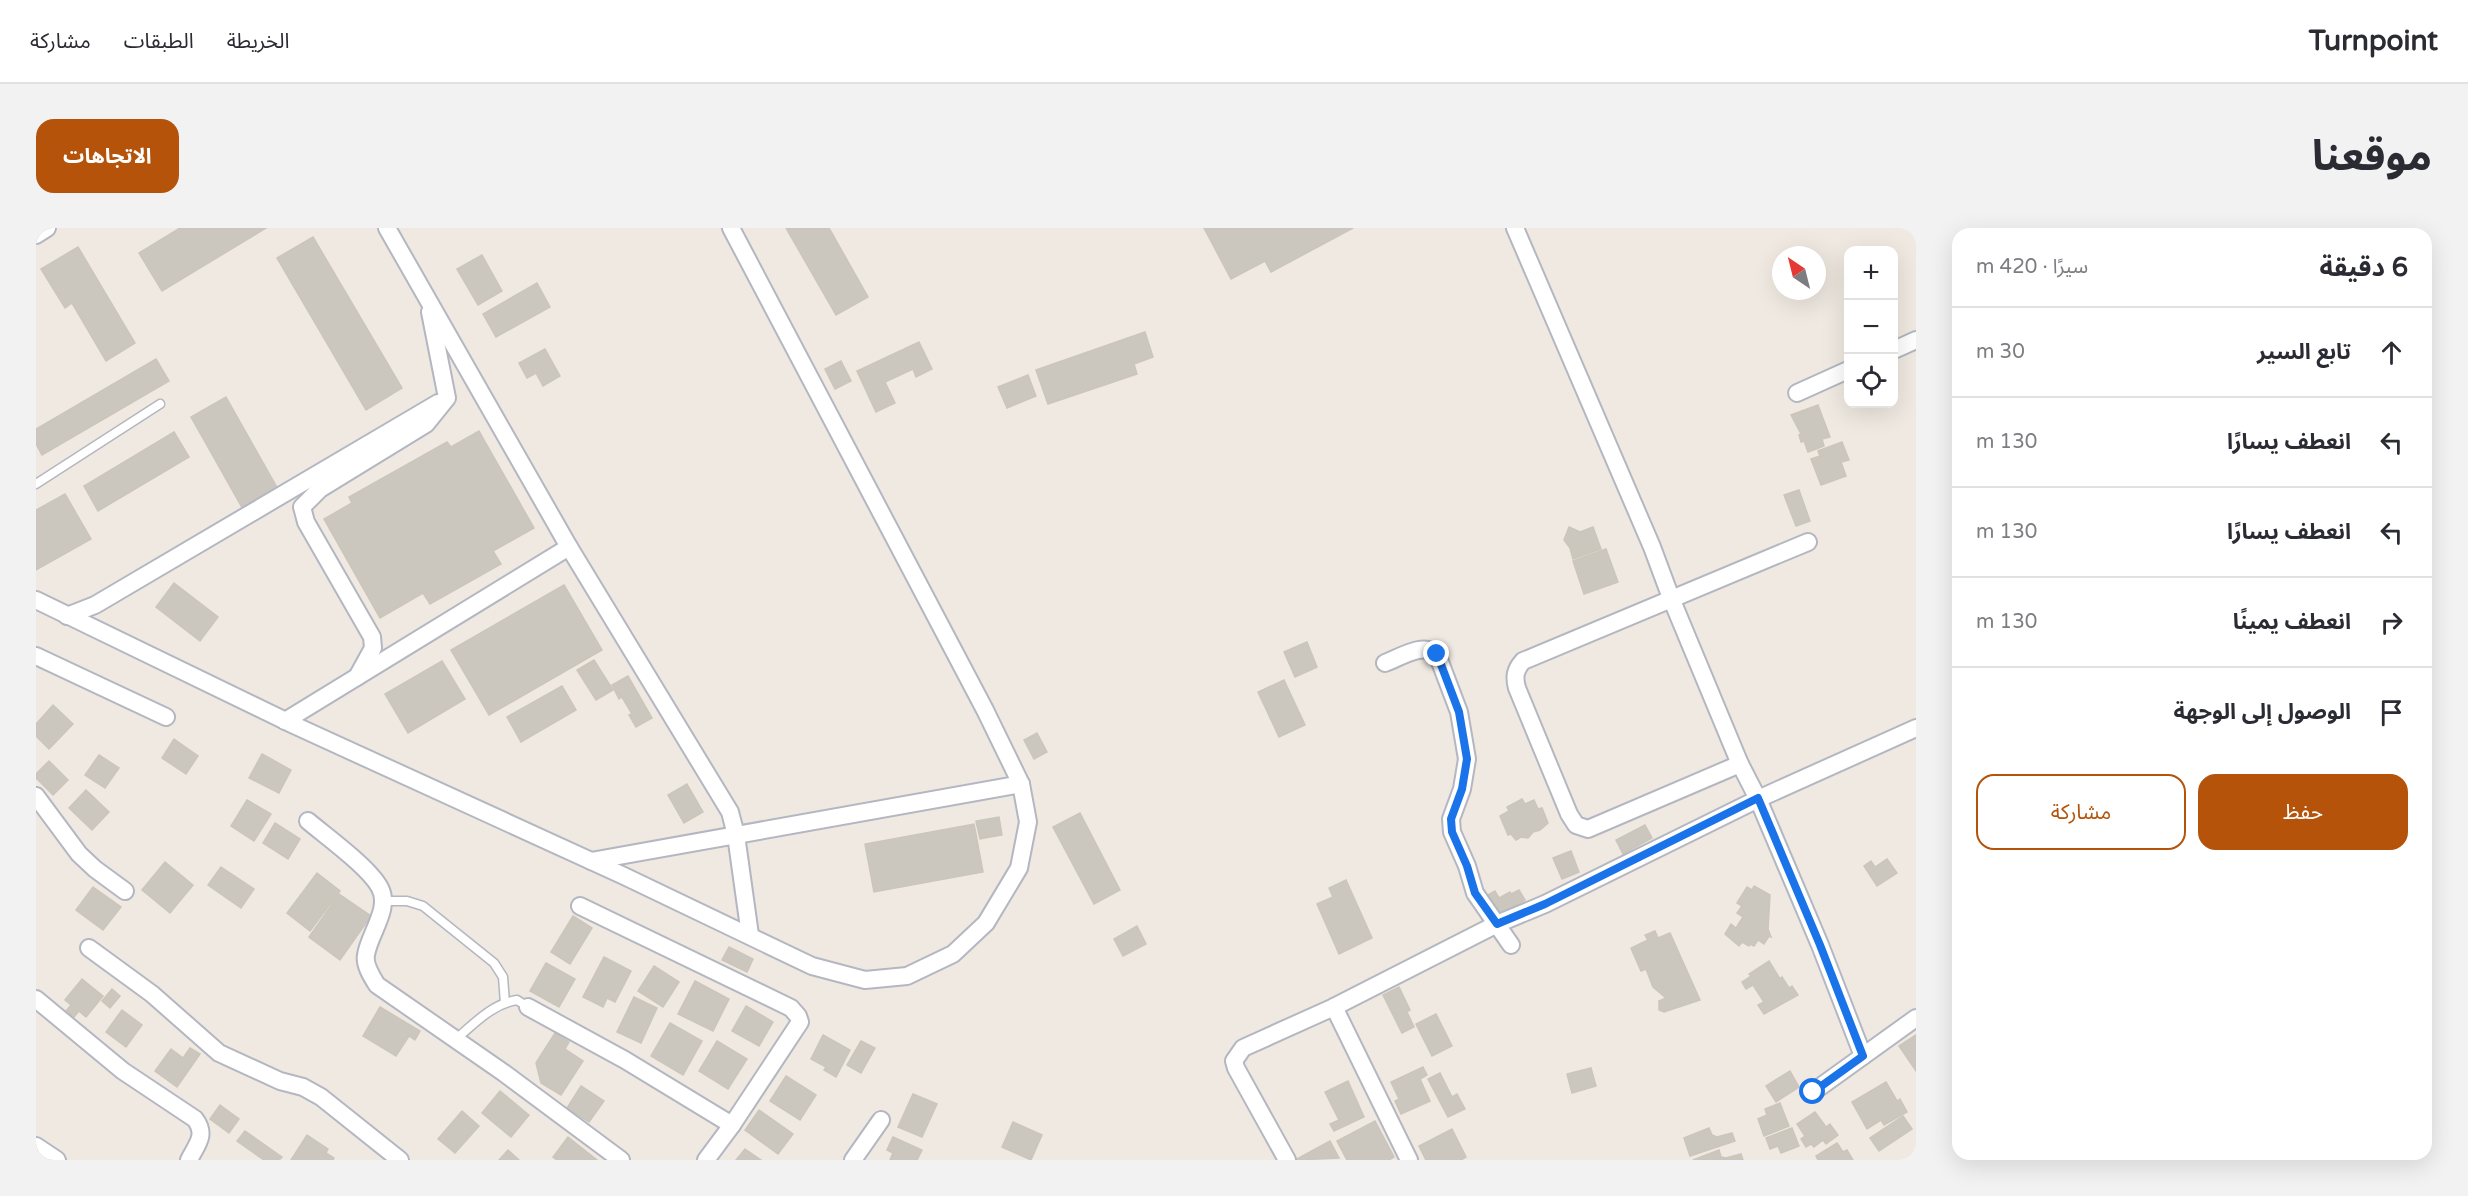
<!DOCTYPE html>
<html lang="ar">
<meta charset="utf-8">
<style>
:root{--surface:#fff;--page:#f2f2f3;--text:#2b2b33;--muted:#7c7c81;--line:#e1e1e2;--accent:#b45309}
body{margin:0;font-family:"Varela Round","Noto Sans Arabic",sans-serif;background:var(--page);color:var(--text);direction:rtl}
.controls{position:absolute;right:18px;top:18px;display:grid;overflow:hidden;border-radius:12px;box-shadow:0 6px 24px #0002}
.controls button{width:54px;height:54px;display:grid;place-items:center;padding:0;border:0;border-bottom:2px solid var(--line);background:var(--surface);color:var(--text);font:30px sans-serif}
.compass{position:absolute;left:1736px;top:18px;width:54px;height:54px;border-radius:50%;background:var(--surface);box-shadow:0 6px 24px #0002;rotate:325deg}
.stop{position:absolute;width:18px;height:18px;margin:-14px;border:4px solid #1a73e8;border-radius:50%;background:#fff}
.stop.end{background:#1a73e8;border-color:#fff;box-shadow:0 2px 6px #0008}
.list{margin:0;padding:0;list-style:none}
h2{display:flex;justify-content:space-between;align-items:center;height:78px;margin:0;padding:0 24px;font-size:26px}
h2 small{font-size:20px;font-weight:400;color:var(--muted)}
.list li{display:grid;grid-template-columns:39px 1fr auto;gap:18px;align-items:center;box-sizing:border-box;height:90px;padding:0 24px;border-top:2px solid var(--line)}
.list b{display:block;font-size:22px;white-space:nowrap}
.list em{font-size:20px;font-style:normal;color:var(--muted)}
.actions{display:flex;gap:12px;padding:18px 24px}
.actions a{flex:1;padding:14px 0;border:2px solid var(--accent);border-radius:18px;text-align:center;font-size:21px;color:var(--accent)}
.actions .main{background:var(--accent);color:#fff}
.icon{flex:none;width:33px;height:33px;fill:none;stroke:currentColor;stroke-width:2;stroke-linecap:round;stroke-linejoin:round}
.map{position:relative;flex:none;width:1880px;height:932px;overflow:hidden;direction:ltr;border-radius:18px}
header{display:flex;align-items:center;gap:36px;box-sizing:border-box;height:84px;padding:0 30px;background:var(--surface);border-bottom:2px solid var(--line)}
header strong{font-size:28px}
nav{display:flex;gap:33px;margin-inline-start:auto;font-size:21px}
.intro{display:flex;align-items:center;justify-content:space-between;box-sizing:border-box;height:144px;padding:0 36px}
h1{margin:0;font-size:42px}
.button{padding:15px 27px;border-radius:18px;background:var(--accent);color:#fff;font-size:21px;font-weight:700}
main{display:flex;gap:36px;padding:0 36px}
aside{flex:1;background:var(--surface);border-radius:18px;box-shadow:0 6px 24px #0002}
.map>svg:first-child{display:block}
.building{fill:#cbc7bf;stroke:#cbc5ba;stroke-width:1.5}
.lines{fill:none;stroke-linecap:round;stroke-linejoin:round}
.service-casing{stroke:#b4b7c1;stroke-width:11}
.minor-casing{stroke:#b4b7c1;stroke-width:20}
.service{stroke:#fff;stroke-width:8}
.minor{stroke:#fff;stroke-width:16}
.route{stroke:#1a73e8;stroke-width:8}
</style>
<header>
<strong>Turnpoint</strong>
<nav><a>الخريطة</a><a>الطبقات</a><a>مشاركة</a></nav>
</header>
<div class="intro"><h1>موقعنا</h1><a class="button">الاتجاهات</a></div>
<main>
<aside>
<h2>6 دقيقة<small>سيرًا · 420 m</small></h2>
<ul class="list">
<li><svg class="icon" aria-label="ahead" viewBox="0 0 24 24"><path d="M12 20V5M6 11l6-6 6 6"/></svg><div><b>تابع السير</b></div><em>30 m</em></li>
<li><svg class="icon" aria-label="left" viewBox="0 0 24 24"><path d="M17 20v-9H6M10 6l-5 5 5 5"/></svg><div><b>انعطف يسارًا</b></div><em>130 m</em></li>
<li><svg class="icon" aria-label="left" viewBox="0 0 24 24"><path d="M17 20v-9H6M10 6l-5 5 5 5"/></svg><div><b>انعطف يسارًا</b></div><em>130 m</em></li>
<li><svg class="icon" aria-label="right" viewBox="0 0 24 24"><path d="M7 20v-9h11M14 6l5 5-5 5"/></svg><div><b>انعطف يمينًا</b></div><em>130 m</em></li>
<li><svg class="icon" aria-label="arrive" viewBox="0 0 24 24"><path d="M6 21V4h12l-3 4 3 4H6"/></svg><div><b>الوصول إلى الوجهة</b></div></li>
</ul>
<div class="actions"><a class="main">حفظ</a><a>مشاركة</a></div>
</aside>
<div class="map">
<svg width="1880" height="932" viewBox="0 0 1880 932">
<rect width="100%" height="100%" fill="#efe9e1"/>
<g class="building">
<path d="M 144,0 L 230,0 L 126,63 L 103,25 Z"/>
<path d="M 750,0 L 793,0 L 832,69 L 800,87 Z"/>
<path d="M 1168,0 L 1317,0 L 1235,44 L 1229,33 L 1195,51 Z"/>
<path d="M 277,9 L 366,160 L 330,182 L 241,30 Z"/>
<path d="M 42,19 L 99,115 L 70,133 L 36,75 L 29,80 L 5,41 Z"/>
<path d="M 446,27 L 466,63 L 442,77 L 421,41 Z"/>
<path d="M 501,55 L 514,79 L 460,109 L 447,86 Z"/>
<path d="M 1109,104 L 1117,129 L 1098,136 L 1101,146 L 1012,176 L 1000,142 Z"/>
<path d="M 883,114 L 896,141 L 880,149 L 877,141 L 849,154 L 859,175 L 840,184 L 821,143 Z"/>
<path d="M 509,121 L 524,148 L 507,158 L 500,145 L 491,150 L 483,135 Z"/>
<path d="M 120,131 L 133,153 L 6,227 L 0,216 L 0,201 Z"/>
<path d="M 805,133 L 815,153 L 799,161 L 789,141 Z"/>
<path d="M 992,147 L 1000,168 L 971,180 L 962,159 Z"/>
<path d="M 190,169 L 243,263 L 208,283 L 155,189 Z"/>
<path d="M 1782,177 L 1794,209 L 1786,211 L 1788,218 L 1772,224 L 1768,213 L 1765,214 L 1763,207 L 1765,206 L 1755,187 Z"/>
<path d="M 443,203 L 498,300 L 457,323 L 465,336 L 394,376 L 387,365 L 344,390 L 288,291 L 316,275 L 313,269 L 411,214 L 415,219 Z"/>
<path d="M 138,204 L 153,229 L 62,283 L 48,258 Z"/>
<path d="M 1806,214 L 1813,232 L 1805,234 L 1810,248 L 1785,257 L 1775,231 L 1784,228 L 1782,223 Z"/>
<path d="M 1763,262 L 1774,293 L 1760,298 L 1748,267 Z"/>
<path d="M 29,266 L 55,311 L 0,342 L 0,282 Z"/>
<path d="M 1533,299 L 1544,304 L 1557,299 L 1565,321 L 1537,331 L 1534,320 L 1528,312 Z"/>
<path d="M 1570,321 L 1582,354 L 1548,366 L 1537,333 Z"/>
<path d="M 138,355 L 182,389 L 164,413 L 120,379 Z"/>
<path d="M 528,357 L 566,422 L 453,487 L 415,422 Z"/>
<path d="M 1271,414 L 1281,439 L 1259,449 L 1248,424 Z"/>
<path d="M 558,432 L 577,462 L 560,472 L 541,442 Z"/>
<path d="M 406,433 L 429,471 L 372,505 L 349,466 Z"/>
<path d="M 592,448 L 616,490 L 600,499 L 593,487 L 596,486 L 586,469 L 583,471 L 576,457 Z"/>
<path d="M 1248,452 L 1269,497 L 1243,509 L 1222,464 Z"/>
<path d="M 526,458 L 540,482 L 485,514 L 471,489 Z"/>
<path d="M 17,477 L 37,496 L 13,521 L 0,508 L 0,496 Z"/>
<path d="M 1001,505 L 1011,524 L 998,531 L 988,512 Z"/>
<path d="M 138,511 L 162,528 L 150,546 L 126,530 Z"/>
<path d="M 226,526 L 255,542 L 243,565 L 213,550 Z"/>
<path d="M 63,527 L 83,540 L 69,560 L 49,547 Z"/>
<path d="M 13,533 L 32,552 L 17,567 L 0,550 L 0,546 Z"/>
<path d="M 651,556 L 667,584 L 648,595 L 632,567 Z"/>
<path d="M 50,562 L 73,584 L 56,602 L 33,580 Z"/>
<path d="M 1486,571 L 1489,576 L 1498,572 L 1502,581 L 1506,580 L 1512,595 L 1504,602 L 1497,604 L 1492,610 L 1485,609 L 1480,612 L 1475,606 L 1472,607 L 1464,588 L 1473,583 L 1471,579 Z"/>
<path d="M 211,572 L 235,586 L 218,613 L 195,598 Z"/>
<path d="M 1044,585 L 1084,662 L 1058,676 L 1017,599 Z"/>
<path d="M 963,589 L 966,607 L 944,611 L 940,593 Z"/>
<path d="M 239,595 L 264,611 L 252,631 L 227,615 Z"/>
<path d="M 938,596 L 947,644 L 838,664 L 829,616 Z"/>
<path d="M 1609,597 L 1616,610 L 1587,626 L 1580,612 Z"/>
<path d="M 1535,623 L 1543,644 L 1526,651 L 1517,630 Z"/>
<path d="M 1851,631 L 1861,645 L 1841,658 L 1828,638 L 1835,633 L 1839,639 Z"/>
<path d="M 129,634 L 157,657 L 134,685 L 106,662 Z"/>
<path d="M 185,639 L 218,661 L 205,680 L 172,657 Z"/>
<path d="M 281,645 L 304,663 L 274,703 L 251,685 Z"/>
<path d="M 1310,652 L 1336,710 L 1303,726 L 1281,676 L 1297,669 L 1293,660 Z"/>
<path d="M 1718,658 L 1734,667 L 1732,701 L 1735,709 L 1733,708 L 1728,716 L 1722,712 L 1718,718 L 1714,716 L 1713,718 L 1706,714 L 1703,718 L 1689,706 L 1695,696 L 1700,700 L 1707,689 L 1701,685 L 1706,678 L 1701,675 L 1711,659 L 1716,662 Z"/>
<path d="M 57,659 L 85,679 L 67,702 L 40,682 Z"/>
<path d="M 1483,662 L 1489,672 L 1460,689 L 1448,669 L 1459,663 L 1463,670 L 1474,664 L 1475,666 Z"/>
<path d="M 303,666 L 335,688 L 304,732 L 273,709 Z"/>
<path d="M 537,688 L 556,700 L 534,736 L 515,724 Z"/>
<path d="M 1101,698 L 1110,716 L 1087,728 L 1078,711 Z"/>
<path d="M 1619,703 L 1622,710 L 1634,705 L 1664,772 L 1628,784 L 1623,782 L 1623,773 L 1630,770 L 1617,759 L 1610,741 L 1605,743 L 1595,720 L 1612,712 L 1609,707 Z"/>
<path d="M 693,719 L 717,731 L 711,744 L 686,732 Z"/>
<path d="M 568,729 L 595,743 L 579,774 L 571,770 L 567,779 L 547,769 Z"/>
<path d="M 1733,733 L 1744,751 L 1746,749 L 1753,760 L 1756,758 L 1762,767 L 1728,786 L 1722,777 L 1728,774 L 1717,757 L 1710,761 L 1706,754 L 1715,748 L 1713,746 Z"/>
<path d="M 510,735 L 539,751 L 523,779 L 494,763 Z"/>
<path d="M 618,738 L 643,754 L 627,779 L 602,763 Z"/>
<path d="M 46,751 L 67,768 L 50,789 L 43,783 L 38,789 L 30,783 L 35,777 L 29,772 Z"/>
<path d="M 659,753 L 693,771 L 677,803 L 642,786 Z"/>
<path d="M 1363,759 L 1374,782 L 1371,784 L 1378,799 L 1366,805 L 1347,767 Z"/>
<path d="M 76,761 L 84,768 L 74,780 L 66,773 Z"/>
<path d="M 598,769 L 621,780 L 605,815 L 581,804 Z"/>
<path d="M 710,778 L 737,794 L 723,818 L 696,803 Z"/>
<path d="M 344,779 L 384,803 L 379,812 L 373,808 L 360,828 L 327,808 Z"/>
<path d="M 86,782 L 106,797 L 90,819 L 70,804 Z"/>
<path d="M 1400,786 L 1416,818 L 1396,828 L 1380,796 Z"/>
<path d="M 634,795 L 666,813 L 647,847 L 615,828 Z"/>
<path d="M 519,805 L 533,814 L 529,821 L 547,833 L 525,867 L 505,855 L 500,835 Z"/>
<path d="M 787,807 L 814,822 L 800,849 L 788,842 L 790,839 L 775,831 Z"/>
<path d="M 1880,807 L 1880,843 L 1863,818 Z"/>
<path d="M 681,813 L 711,831 L 692,861 L 663,843 Z"/>
<path d="M 825,813 L 839,820 L 825,845 L 811,837 Z"/>
<path d="M 154,820 L 164,826 L 141,859 L 119,843 L 135,821 L 147,830 Z"/>
<path d="M 1387,839 L 1391,847 L 1384,851 L 1394,873 L 1365,886 L 1359,873 L 1363,871 L 1355,854 Z"/>
<path d="M 1555,840 L 1560,858 L 1536,865 L 1531,846 Z"/>
<path d="M 1754,843 L 1763,859 L 1740,874 L 1730,858 Z"/>
<path d="M 1404,845 L 1416,869 L 1421,866 L 1429,881 L 1412,889 L 1392,851 Z"/>
<path d="M 750,848 L 780,867 L 764,892 L 734,873 Z"/>
<path d="M 1312,853 L 1328,889 L 1298,903 L 1294,896 L 1303,892 L 1289,864 Z"/>
<path d="M 1850,854 L 1861,873 L 1864,871 L 1871,884 L 1848,897 L 1845,892 L 1831,901 L 1816,874 Z"/>
<path d="M 545,858 L 568,873 L 553,894 L 531,880 Z"/>
<path d="M 464,863 L 493,887 L 475,909 L 446,885 Z"/>
<path d="M 877,866 L 901,876 L 886,909 L 862,899 Z"/>
<path d="M 1744,875 L 1753,898 L 1728,908 L 1722,891 L 1731,887 L 1729,881 Z"/>
<path d="M 184,877 L 203,891 L 193,905 L 174,891 Z"/>
<path d="M 723,882 L 757,906 L 742,926 L 709,902 Z"/>
<path d="M 426,883 L 443,898 L 419,925 L 402,911 Z"/>
<path d="M 1779,884 L 1790,899 L 1794,896 L 1802,907 L 1790,916 L 1787,912 L 1778,919 L 1775,916 L 1770,919 L 1765,911 L 1769,908 L 1761,896 Z"/>
<path d="M 1867,888 L 1876,901 L 1843,923 L 1834,910 Z"/>
<path d="M 1339,893 L 1358,929 L 1353,932 L 1311,932 L 1301,913 Z"/>
<path d="M 977,894 L 1006,907 L 995,932 L 966,919 Z"/>
<path d="M 1673,900 L 1676,907 L 1681,909 L 1696,905 L 1699,913 L 1654,928 L 1648,910 Z"/>
<path d="M 1756,900 L 1763,918 L 1745,925 L 1742,918 L 1734,921 L 1730,910 Z"/>
<path d="M 1416,901 L 1430,929 L 1425,932 L 1390,932 L 1383,918 Z"/>
<path d="M 209,903 L 246,929 L 243,932 L 228,932 L 201,913 Z"/>
<path d="M 271,907 L 292,921 L 290,925 L 298,930 L 297,932 L 255,932 Z"/>
<path d="M 532,909 L 561,932 L 521,932 L 517,929 Z"/>
<path d="M 857,909 L 886,922 L 881,932 L 854,932 L 857,925 L 851,922 Z"/>
<path d="M 1294,913 L 1303,930 L 1261,932 L 1261,931 Z"/>
<path d="M 1801,915 L 1807,924 L 1811,922 L 1817,932 L 1782,932 L 1780,928 Z"/>
<path d="M 709,921 L 725,932 L 700,932 Z"/>
<path d="M 472,922 L 483,932 L 463,932 Z"/>
<path d="M 1683,922 L 1685,929 L 1690,930 L 1705,926 L 1707,932 L 1657,932 Z"/>
</g>
<g class="lines">
<defs>
<g id="service">
<path d="M 0,256 L 124,176"/>
<path d="M 347,673 L 371,673 L 387,678 L 458,735 L 467,749 L 469,775"/>
<path d="M 420,811 C 439,795 456,776 481,772 L 492,779"/>
</g>
<g id="minor">
<path d="M 351,0 L 533,319 L 694,584 L 700,607 L 714,707"/>
<path d="M 1479,0 L 1616,319 L 1635,370 L 1704,536 L 1722,571 L 1784,717 L 1827,828"/>
<path d="M 0,7 L 11,0"/>
<path d="M 1858,122 L 1880,112"/>
<path d="M 1761,165 L 1812,142"/>
<path d="M 0,372 L 260,498 L 588,648 L 776,738 L 829,752 L 871,748 L 917,726 L 950,695 L 983,640 L 992,594 L 985,556 L 949,482 L 695,0"/>
<path d="M 31,388 L 59,377 L 402,175"/>
<path d="M 0,428 L 130,489"/>
<path d="M 1349,435 C 1365,429 1387,414 1401,426 L 1423,484 L 1431,531 L 1426,561 L 1415,591 L 1416,604 L 1431,638 L 1439,665 L 1475,717"/>
<path d="M 321,449 L 337,420 L 336,409 L 270,294 L 266,279 L 284,261 L 390,196 L 411,170 L 394,84"/>
<path d="M 249,493 L 533,319"/>
<path d="M 1704,536 L 1552,601 L 1540,597 L 1533,586 L 1481,460 C 1478,449 1479,442 1487,433 L 1772,314"/>
<path d="M 0,568 L 43,626 L 59,641 L 89,663"/>
<path d="M 272,593 C 291,609 334,640 344,660 C 355,681 333,706 330,727 C 328,737 336,749 341,757 L 468,845 L 585,932"/>
<path d="M 555,633 L 985,556"/>
<path d="M 544,678 L 755,780 L 762,788 L 764,794 L 696,897 L 670,932"/>
<path d="M 53,720 L 116,766 L 183,825 L 244,853 L 267,859 L 285,869 L 364,932"/>
<path d="M 0,771 L 87,843 L 159,891 C 171,907 161,916 153,932"/>
<path d="M 492,779 L 589,832 L 696,897"/>
<path d="M 1298,779 L 1373,932"/>
<path d="M 1777,864 L 1880,790"/>
<path d="M 0,918 L 21,932"/>
<path d="M 817,932 L 845,892"/>
<path d="M 1251,932 L 1200,840 L 1198,833 L 1207,820 L 1298,779 L 1461,696 L 1509,676 L 1722,571 L 1880,500"/>
</g>
</defs>
<use href="#service" class="service-casing"/>
<use href="#minor" class="minor-casing"/>
<use href="#service" class="service"/>
<use href="#minor" class="minor"/>
</g>
<g class="lines">
<path class="route" d="M 1401,426 L 1423,484 L 1431,531 L 1426,561 L 1415,591 L 1416,604 L 1431,638 L 1439,665 L 1461,696 L 1509,676 L 1722,570 L 1784,717 L 1827,828 L 1777,864"/>
</g>
</svg>
<div class="controls">
<button>+</button>
<button>−</button>
<button><svg class="icon" aria-label="locate" viewBox="0 0 24 24"><circle cx="12" cy="12" r="6"/><path d="M12 2v4M12 18v4M2 12h4M18 12h4"/></svg></button>
</div>
<svg class="compass" viewBox="-18 -18 36 36"><path d="M0-13l5 13h-10z" fill="#e53935"/><path d="M0 13l5-13h-10z" fill="#7c7c81"/></svg>
<div class="stop" style="left:1777px;top:864px"></div>
<div class="stop end" style="left:1401px;top:426px"></div>
</div>
</main>
